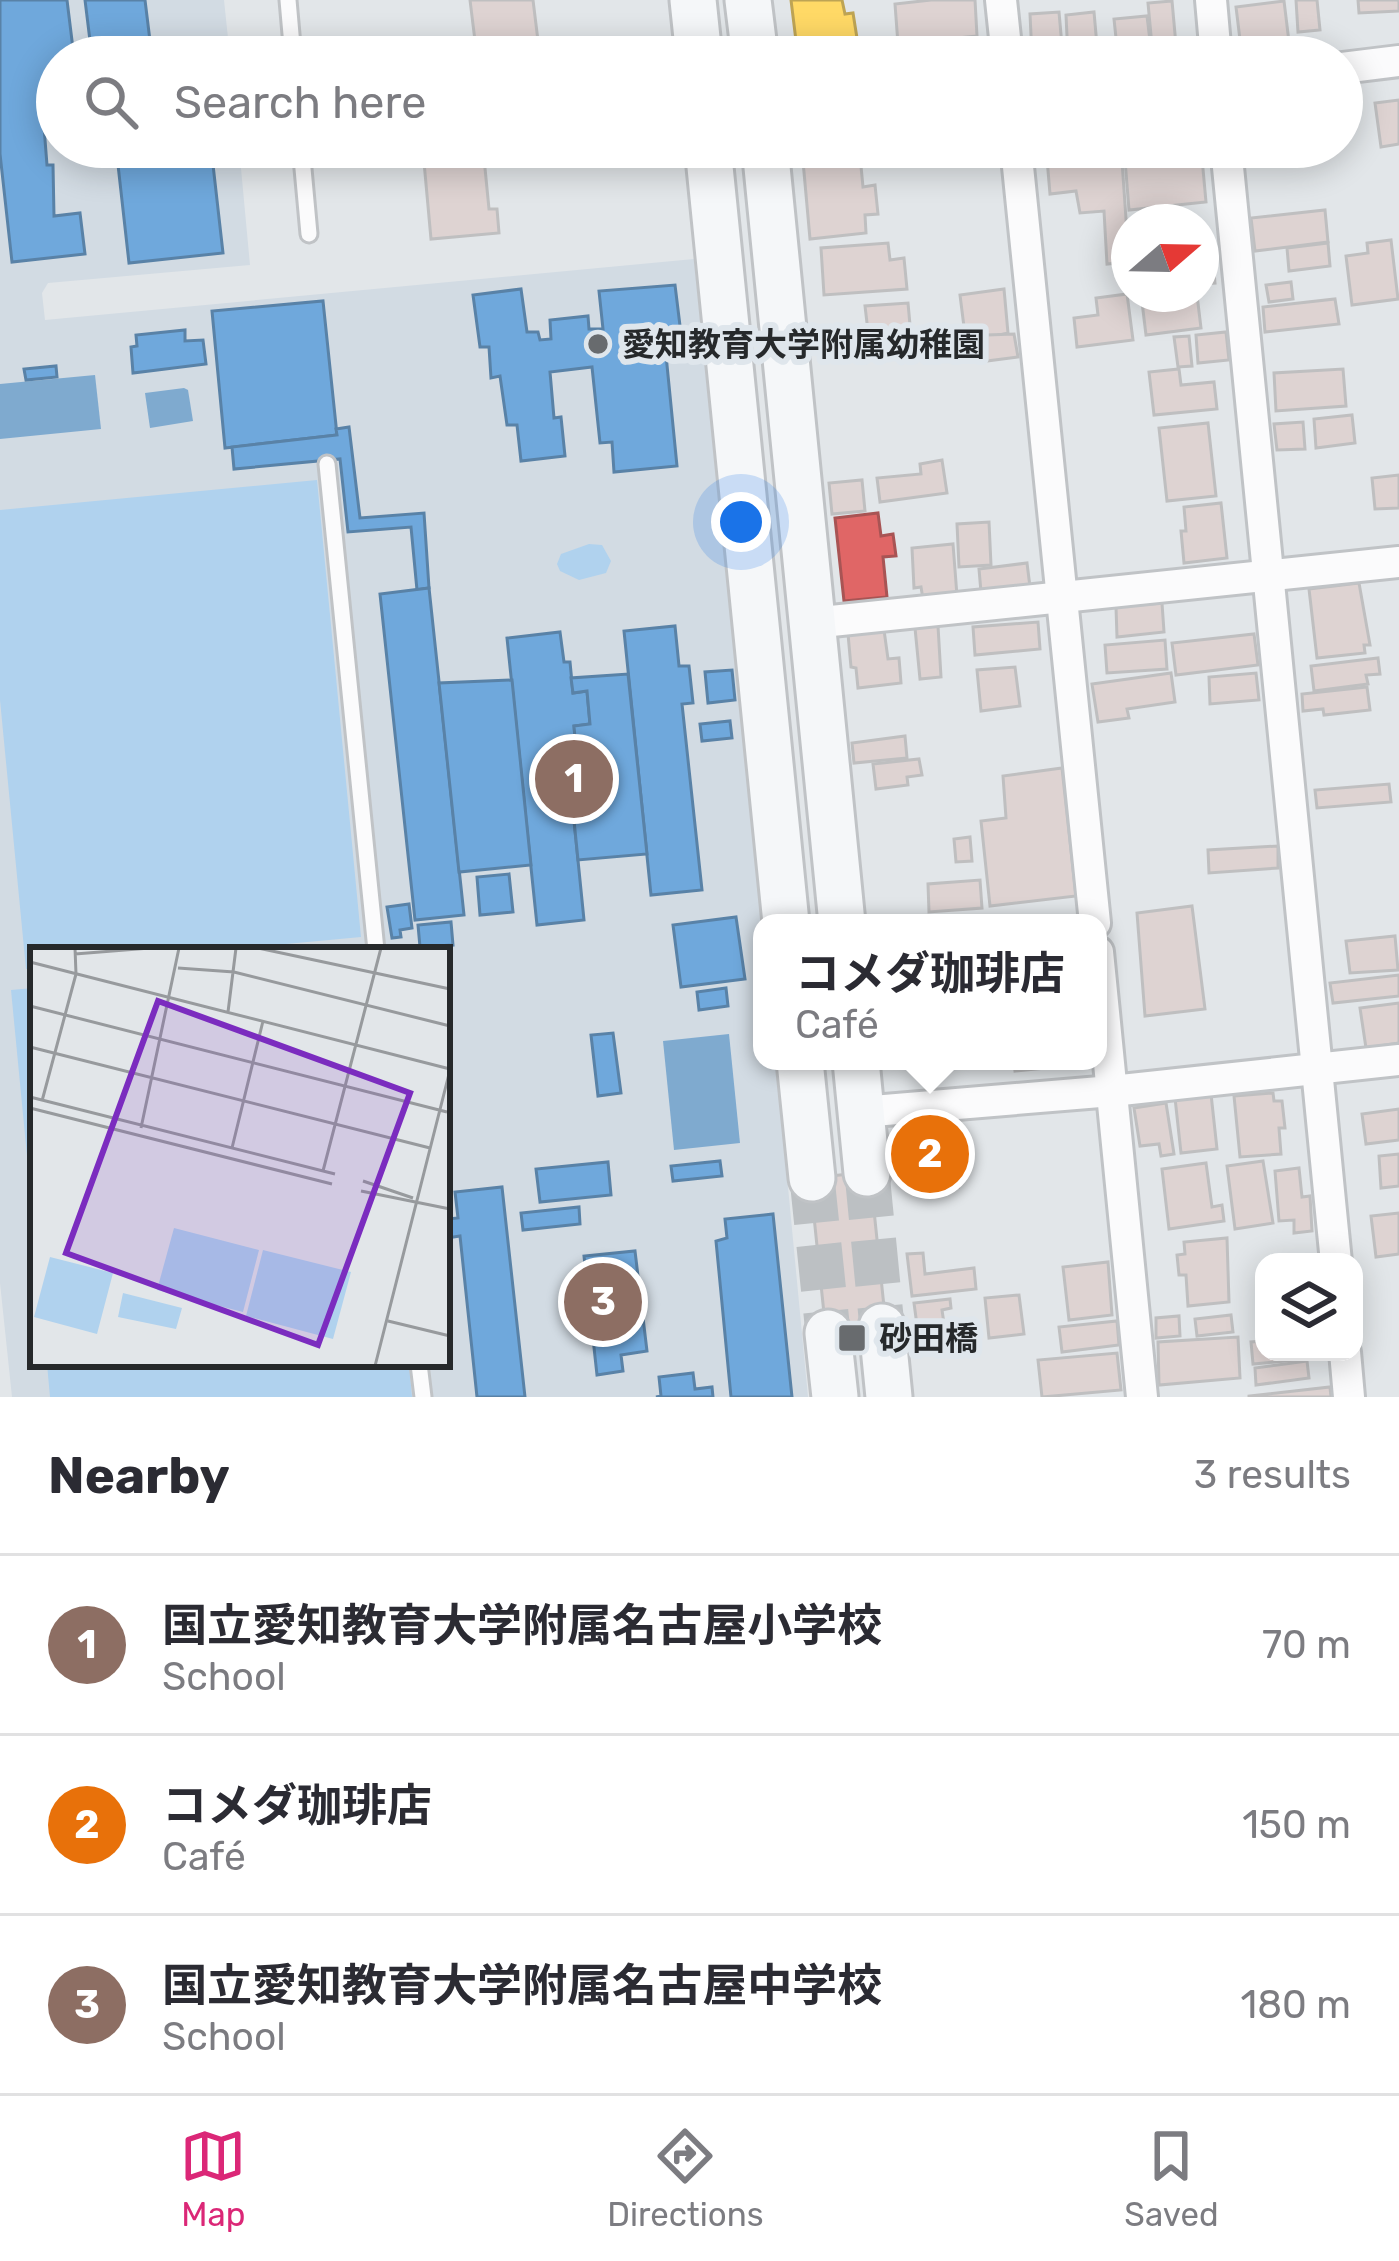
<!DOCTYPE html>
<meta charset="utf-8">
<style>
:root{--surface:#fff;--page:#f2f2f3;--text:#2b2b33;--muted:#7c7c81;--line:#e1e1e2;--accent:#db2777}
body{margin:0;font-family:Rubik,"Noto Sans JP",sans-serif;background:var(--page);color:var(--text)}
.controls{position:absolute;right:36px;bottom:36px;display:grid;overflow:hidden;border-radius:24px;box-shadow:0 6px 30px #0003}
.controls button{width:108px;height:108px;display:grid;place-items:center;padding:0;border:0;border-bottom:3px solid var(--line);background:var(--surface);color:var(--text);font:60px sans-serif}
.compass{position:absolute;left:1111px;top:204px;width:108px;height:108px;border-radius:50%;background:var(--surface);box-shadow:0 6px 30px #0003;rotate:70deg}
.you{position:absolute;left:741px;top:522px;width:42px;height:42px;margin:-30px;border:9px solid #fff;border-radius:50%;background:#1a73e8;box-shadow:0 0 0 18px #1a73e833}
.badge{display:grid;place-items:center;width:78px;height:78px;border-radius:50%;background:var(--accent);color:#fff;font-size:39px;font-weight:700}
.pin{position:absolute;translate:-50% -50%;border:6px solid #fff;box-shadow:0 3px 12px #0006}
.popup{position:absolute;left:753px;top:914px;width:354px;height:156px;box-sizing:border-box;display:grid;place-content:center;border-radius:24px;background:var(--surface);filter:drop-shadow(0 3px 9px #0005);font-size:39px;white-space:nowrap;color:var(--muted)}
.popup b{font-size:45px;color:var(--text)}
.popup::after{content:'';position:absolute;left:50%;top:100%;margin-left:-24px;border:24px solid transparent;border-top-color:var(--surface)}
.list{margin:0;padding:0;list-style:none}
h2{display:flex;justify-content:space-between;align-items:center;height:156px;margin:0;padding:0 48px;font-size:51px}
h2 small{font-size:39px;font-weight:400;color:var(--muted)}
.list li{display:grid;grid-template-columns:78px 1fr auto;gap:36px;align-items:center;box-sizing:border-box;height:180px;padding:0 48px;border-top:3px solid var(--line)}
.list b{display:block;font-size:45px;white-space:nowrap}
.list p{margin:0;font-size:39px;white-space:nowrap;color:var(--muted)}
.list em{font-size:39px;font-style:normal;color:var(--muted)}
.icon{flex:none;width:66px;height:66px;fill:none;stroke:currentColor;stroke-width:2;stroke-linecap:round;stroke-linejoin:round}
.map{position:relative;flex:none;width:1399px;height:1397px;overflow:hidden}
.search{position:absolute;background:var(--surface);box-shadow:0 6px 30px #0003;left:36px;right:36px;top:36px;height:132px;display:flex;align-items:center;gap:30px;box-sizing:border-box;padding:0 42px;border-radius:66px;color:var(--muted);font-size:45px}
.sheet{height:696px;background:var(--surface)}
nav{display:flex;justify-content:space-around;align-items:center;box-sizing:border-box;height:168px;border-top:3px solid var(--line);background:var(--surface);font-size:33px;color:var(--muted)}
nav a{display:grid;justify-items:center;gap:6px}
nav .on{color:var(--accent)}
.map>svg:first-child{display:block}
.built{fill:#d2dbe3;fill-rule:evenodd}
.green{fill:#b0d2ee}
.water{fill:#7faacf}
.homes{fill:#ffd966;stroke:#bea454;stroke-width:3}
.shops{fill:#e06666;stroke:#a85454;stroke-width:3}
.schools{fill:#6fa8dc;stroke:#5982a7;stroke-width:3}
.building{fill:#ded3d2;stroke:#bfbfc0;stroke-width:3}
.lines{fill:none;stroke-linecap:round;stroke-linejoin:round}
.secondary-tunnel{stroke:#bcc0c3;stroke-width:45;stroke-dasharray:45 22;stroke-linecap:butt}
.lane-casing{stroke:#c0c3c6;stroke-width:21}
.street-casing{stroke:#c0c3c6;stroke-width:36}
.secondary-casing{stroke:#c0c3c6;stroke-width:51}
.lane{stroke:#fbfbfc;stroke-width:15}
.street{stroke:#fbfbfc;stroke-width:30}
.secondary{stroke:#f5f7f9;stroke-width:45}
.poi-dot{fill:#686b6e;stroke:#dfe6ec;stroke-width:4.5}
.labels{text-anchor:middle;stroke-width:12;stroke-linejoin:round;paint-order:stroke}
.poi-label{font-size:33px;font-weight:bold;fill:#26292b;stroke:#dfe6ec;text-anchor:start}
.inset-road{fill:none;stroke:#979a9d;stroke-width:3}
.view{fill:#7b2cbf;fill-opacity:0.15;stroke:#7b2cbf;stroke-width:6}
.inset-edge{fill:none;stroke:#26292b;stroke-width:6}
</style>
<div class="map">
<svg width="1399" height="1397" viewBox="0 0 1399 1397">
<rect width="100%" height="100%" fill="#e2e6e9"/>
<path class="built" d="M 0,0 L 224,0 L 230,57 L 57,57 L 57,147 L 239,147 L 250,265 L 48,283 L 42,293 L 45,320 L 694,259 L 762,927 L 762,1061 L 776,1061 L 808,1397 L 12,1397 L 0,1283 ZM 33,950 L 447,950 L 447,1364 L 33,1364 Z"/>
<g class="green">
<path d="M 317,480 L 361,937 L 223,950 L 33,950 L 33,968 L 26,969 L 0,700 L 0,510 Z"/>
<path d="M 589,544 L 602,545 L 611,561 L 606,573 L 579,580 L 560,571 L 557,564 L 561,554 Z"/>
<path d="M 33,988 L 33,1218 L 11,990 Z"/>
<path d="M 47,1364 L 409,1364 L 412,1397 L 50,1397 Z"/>
</g>
<g class="water">
<path d="M 95,375 L 101,429 L 0,439 L 0,384 Z"/>
<path d="M 184,388 L 188,390 L 193,421 L 150,428 L 145,393 Z"/>
<path d="M 729,1034 L 740,1143 L 674,1150 L 663,1041 Z"/>
</g>
<path class="homes" d="M 791,0 L 842,0 L 845,14 L 853,13 L 860,57 L 798,57 Z"/>
<g class="shops">
<path d="M 878,513 L 881,536 L 893,534 L 896,556 L 883,557 L 887,597 L 844,601 L 835,518 Z"/>
<path d="M 951,1119 L 958,1187 L 913,1193 L 906,1125 Z"/>
</g>
<g class="schools">
<path d="M 0,0 L 67,0 L 74,57 L 57,57 L 57,87 L 42,89 L 49,113 L 43,114 L 47,165 L 53,165 L 54,216 L 80,213 L 85,254 L 12,262 L 0,154 Z"/>
<path d="M 85,0 L 145,0 L 152,57 L 92,57 Z"/>
<path d="M 116,147 L 211,147 L 223,253 L 129,263 Z"/>
<path d="M 675,285 L 682,342 L 665,345 L 677,466 L 614,472 L 612,442 L 600,443 L 592,367 L 550,372 L 554,418 L 561,417 L 565,456 L 521,461 L 517,425 L 507,425 L 500,376 L 491,378 L 489,347 L 480,347 L 473,295 L 521,289 L 527,332 L 538,332 L 540,340 L 551,339 L 550,320 L 588,316 L 589,329 L 603,329 L 599,291 Z"/>
<path d="M 323,301 L 337,435 L 225,448 L 212,311 Z"/>
<path d="M 185,330 L 185,341 L 203,340 L 206,364 L 133,373 L 131,347 L 137,346 L 136,335 Z"/>
<path d="M 56,366 L 57,377 L 26,380 L 24,369 Z"/>
<path d="M 349,427 L 360,518 L 424,513 L 429,588 L 417,590 L 411,527 L 348,532 L 340,459 L 234,469 L 232,447 L 337,435 L 336,429 Z"/>
<path d="M 429,588 L 464,915 L 415,920 L 380,594 Z"/>
<path d="M 675,626 L 679,666 L 689,666 L 693,703 L 682,704 L 702,890 L 651,895 L 624,631 Z"/>
<path d="M 560,632 L 564,662 L 570,662 L 573,693 L 587,691 L 590,724 L 574,726 L 576,750 L 567,751 L 584,920 L 537,925 L 507,638 Z"/>
<path d="M 732,670 L 735,700 L 708,703 L 705,672 Z"/>
<path d="M 628,674 L 647,854 L 578,860 L 567,751 L 576,750 L 574,726 L 590,724 L 587,691 L 573,693 L 571,678 Z"/>
<path d="M 512,680 L 531,865 L 459,872 L 439,683 Z"/>
<path d="M 730,721 L 732,738 L 702,741 L 700,724 Z"/>
<path d="M 509,874 L 513,912 L 480,915 L 477,877 Z"/>
<path d="M 409,904 L 412,928 L 400,930 L 401,937 L 392,938 L 387,907 Z"/>
<path d="M 736,917 L 745,979 L 681,987 L 673,925 Z"/>
<path d="M 451,922 L 453,945 L 420,947 L 418,925 Z"/>
<path d="M 726,988 L 728,1006 L 699,1010 L 697,992 Z"/>
<path d="M 613,1033 L 621,1093 L 598,1096 L 591,1035 Z"/>
<path d="M 720,1161 L 722,1176 L 673,1181 L 671,1166 Z"/>
<path d="M 608,1162 L 611,1195 L 540,1202 L 536,1169 Z"/>
<path d="M 502,1187 L 525,1397 L 477,1397 L 460,1236 L 447,1238 L 447,1219 L 458,1218 L 455,1192 Z"/>
<path d="M 579,1207 L 580,1224 L 523,1230 L 521,1213 Z"/>
<path d="M 773,1214 L 792,1397 L 731,1397 L 716,1241 L 727,1238 L 725,1219 Z"/>
<path d="M 635,1251 L 647,1351 L 621,1355 L 623,1371 L 597,1375 L 584,1256 Z"/>
<path d="M 693,1373 L 695,1389 L 712,1387 L 713,1397 L 656,1397 L 661,1396 L 659,1377 Z"/>
</g>
<g class="building">
<path d="M 470,0 L 533,0 L 540,57 L 477,57 Z"/>
<path d="M 931,0 L 975,0 L 977,36 L 898,44 L 895,4 Z"/>
<path d="M 1296,0 L 1317,0 L 1320,30 L 1298,32 Z"/>
<path d="M 1358,0 L 1399,0 L 1399,11 L 1359,13 Z"/>
<path d="M 1172,1 L 1177,56 L 1153,57 L 1148,3 Z"/>
<path d="M 1284,1 L 1290,50 L 1242,56 L 1236,7 Z"/>
<path d="M 1059,12 L 1063,57 L 1032,56 L 1030,14 Z"/>
<path d="M 1094,12 L 1098,57 L 1068,57 L 1066,15 Z"/>
<path d="M 1147,16 L 1152,57 L 1118,57 L 1114,19 Z"/>
<path d="M 989,41 L 990,57 L 905,57 L 905,52 Z"/>
<path d="M 1399,100 L 1399,144 L 1381,147 L 1375,103 Z"/>
<path d="M 1046,147 L 1121,147 L 1129,262 L 1107,264 L 1104,211 L 1080,213 L 1076,191 L 1050,194 Z"/>
<path d="M 1124,147 L 1201,147 L 1206,202 L 1129,210 Z"/>
<path d="M 860,156 L 863,187 L 875,185 L 878,214 L 865,215 L 866,233 L 810,239 L 803,161 Z"/>
<path d="M 484,158 L 489,209 L 497,209 L 499,233 L 431,239 L 424,162 Z"/>
<path d="M 1325,210 L 1328,242 L 1255,251 L 1251,218 Z"/>
<path d="M 1391,240 L 1398,299 L 1352,305 L 1346,256 L 1368,253 L 1367,243 Z"/>
<path d="M 888,243 L 890,260 L 904,258 L 907,289 L 824,295 L 821,248 Z"/>
<path d="M 1328,243 L 1330,266 L 1289,271 L 1287,248 Z"/>
<path d="M 1201,250 L 1212,250 L 1215,283 L 1201,284 Z"/>
<path d="M 1291,282 L 1293,299 L 1269,302 L 1266,285 Z"/>
<path d="M 1004,289 L 1008,333 L 966,343 L 960,295 Z"/>
<path d="M 1127,294 L 1133,340 L 1077,347 L 1074,318 L 1098,315 L 1096,298 Z"/>
<path d="M 1197,295 L 1201,328 L 1146,335 L 1142,302 Z"/>
<path d="M 1335,299 L 1339,324 L 1265,332 L 1263,307 Z"/>
<path d="M 908,303 L 911,336 L 869,340 L 865,306 Z"/>
<path d="M 1226,332 L 1229,360 L 1198,363 L 1196,335 Z"/>
<path d="M 1014,334 L 1018,357 L 987,361 L 987,335 Z"/>
<path d="M 1189,336 L 1192,366 L 1178,367 L 1174,337 Z"/>
<path d="M 1179,369 L 1181,385 L 1214,382 L 1217,409 L 1154,415 L 1149,372 Z"/>
<path d="M 1343,369 L 1346,406 L 1276,411 L 1274,373 Z"/>
<path d="M 1352,415 L 1355,443 L 1316,448 L 1314,419 Z"/>
<path d="M 1303,422 L 1305,449 L 1277,450 L 1274,424 Z"/>
<path d="M 1208,423 L 1216,496 L 1167,501 L 1159,428 Z"/>
<path d="M 942,460 L 947,493 L 880,502 L 877,478 L 921,474 L 920,464 Z"/>
<path d="M 1399,475 L 1399,508 L 1375,509 L 1372,478 Z"/>
<path d="M 862,480 L 865,511 L 832,514 L 829,483 Z"/>
<path d="M 1221,503 L 1227,558 L 1184,563 L 1181,531 L 1186,531 L 1184,507 Z"/>
<path d="M 989,522 L 991,565 L 959,567 L 957,524 Z"/>
<path d="M 953,544 L 957,596 L 923,599 L 921,587 L 914,588 L 912,548 Z"/>
<path d="M 1027,563 L 1030,587 L 981,592 L 979,569 Z"/>
<path d="M 1359,583 L 1370,645 L 1364,645 L 1365,653 L 1317,658 L 1309,589 Z"/>
<path d="M 1162,603 L 1164,632 L 1117,637 L 1116,607 Z"/>
<path d="M 1038,622 L 1040,649 L 975,655 L 973,627 Z"/>
<path d="M 938,626 L 941,677 L 920,679 L 915,628 Z"/>
<path d="M 884,630 L 888,659 L 899,658 L 901,683 L 858,688 L 856,668 L 851,667 L 848,634 Z"/>
<path d="M 1254,634 L 1258,665 L 1176,675 L 1172,643 Z"/>
<path d="M 1165,640 L 1167,669 L 1107,673 L 1105,645 Z"/>
<path d="M 1378,658 L 1380,674 L 1366,675 L 1368,684 L 1314,691 L 1311,666 Z"/>
<path d="M 1015,667 L 1020,706 L 981,711 L 977,670 Z"/>
<path d="M 1171,673 L 1175,702 L 1127,709 L 1129,718 L 1098,722 L 1092,684 Z"/>
<path d="M 1256,673 L 1259,700 L 1210,704 L 1209,677 Z"/>
<path d="M 1367,687 L 1370,710 L 1324,715 L 1323,709 L 1303,711 L 1302,694 Z"/>
<path d="M 905,736 L 907,758 L 854,763 L 852,743 Z"/>
<path d="M 919,759 L 922,775 L 907,777 L 908,785 L 876,789 L 873,764 Z"/>
<path d="M 1062,768 L 1076,896 L 990,906 L 981,821 L 1006,818 L 1003,776 Z"/>
<path d="M 1389,784 L 1391,802 L 1317,808 L 1315,790 Z"/>
<path d="M 970,837 L 972,861 L 956,862 L 954,839 Z"/>
<path d="M 1278,846 L 1278,868 L 1209,873 L 1208,850 Z"/>
<path d="M 980,880 L 982,908 L 929,912 L 928,884 Z"/>
<path d="M 1192,906 L 1205,1009 L 1145,1016 L 1137,913 Z"/>
<path d="M 1395,936 L 1398,970 L 1350,973 L 1346,941 Z"/>
<path d="M 1399,975 L 1399,996 L 1333,1003 L 1330,983 Z"/>
<path d="M 1399,1003 L 1399,1043 L 1366,1048 L 1360,1008 Z"/>
<path d="M 1014,1061 L 1067,1061 L 1067,1066 L 1015,1071 Z"/>
<path d="M 1273,1093 L 1274,1101 L 1282,1101 L 1285,1128 L 1279,1128 L 1281,1154 L 1240,1157 L 1234,1096 Z"/>
<path d="M 1211,1094 L 1217,1149 L 1181,1153 L 1175,1098 Z"/>
<path d="M 1166,1103 L 1174,1154 L 1161,1156 L 1159,1144 L 1140,1146 L 1134,1108 Z"/>
<path d="M 1399,1109 L 1399,1140 L 1366,1144 L 1362,1114 Z"/>
<path d="M 1399,1154 L 1399,1186 L 1381,1188 L 1379,1156 Z"/>
<path d="M 1263,1161 L 1273,1223 L 1235,1229 L 1227,1166 Z"/>
<path d="M 1206,1163 L 1212,1207 L 1222,1205 L 1224,1221 L 1169,1229 L 1162,1169 Z"/>
<path d="M 1299,1168 L 1302,1197 L 1310,1196 L 1312,1231 L 1294,1233 L 1294,1220 L 1279,1221 L 1275,1171 Z"/>
<path d="M 870,1172 L 886,1326 L 826,1333 L 810,1178 Z"/>
<path d="M 1399,1213 L 1399,1254 L 1376,1257 L 1371,1216 Z"/>
<path d="M 1227,1238 L 1229,1302 L 1188,1306 L 1186,1275 L 1179,1275 L 1177,1255 L 1185,1254 L 1184,1242 Z"/>
<path d="M 923,1253 L 925,1274 L 974,1268 L 976,1289 L 912,1296 L 907,1254 Z"/>
<path d="M 1108,1262 L 1112,1315 L 1069,1320 L 1063,1267 Z"/>
<path d="M 1019,1295 L 1024,1334 L 989,1338 L 985,1298 Z"/>
<path d="M 950,1299 L 951,1308 L 942,1310 L 946,1337 L 919,1340 L 914,1303 Z"/>
<path d="M 1231,1315 L 1233,1332 L 1197,1336 L 1195,1319 Z"/>
<path d="M 1179,1316 L 1180,1336 L 1156,1338 L 1156,1318 Z"/>
<path d="M 1117,1321 L 1119,1345 L 1062,1352 L 1059,1327 Z"/>
<path d="M 1238,1337 L 1240,1378 L 1159,1385 L 1158,1342 Z"/>
<path d="M 1264,1341 L 1264,1352 L 1306,1352 L 1307,1359 L 1253,1364 L 1251,1342 Z"/>
<path d="M 1117,1353 L 1121,1390 L 1042,1397 L 1038,1360 Z"/>
<path d="M 1307,1361 L 1309,1378 L 1256,1385 L 1255,1368 Z"/>
<path d="M 1330,1387 L 1331,1397 L 1249,1397 L 1249,1396 Z"/>
</g>
<g class="lines">
<g class="secondary-tunnel">
<path d="M 867,1173 L 882,1327"/>
<path d="M 812,1178 L 828,1333"/>
</g>
<defs>
<g id="lane">
<path d="M 288,0 L 293,57"/>
<path d="M 301,147 L 309,234"/>
<path d="M 327,464 L 376,950"/>
<path d="M 419,1364 L 423,1397"/>
</g>
<g id="street">
<path d="M 1001,0 L 1007,57"/>
<path d="M 1211,0 L 1216,57"/>
<path d="M 1342,68 L 1399,61"/>
<path d="M 1016,147 L 1095,923"/>
<path d="M 1226,147 L 1336,1262"/>
<path d="M 812,623 L 1399,562"/>
<path d="M 1098,952 L 1142,1397"/>
<path d="M 861,1112 L 1112,1091 L 1399,1060"/>
<path d="M 1345,1352 L 1349,1397"/>
</g>
<g id="secondary">
<path d="M 693,0 L 699,57"/>
<path d="M 748,0 L 755,57"/>
<path d="M 708,147 L 786,923"/>
<path d="M 765,147 L 842,923"/>
<path d="M 800,1061 L 812,1178"/>
<path d="M 856,1061 L 867,1173"/>
<path d="M 882,1327 L 889,1397"/>
<path d="M 828,1333 L 835,1397"/>
</g>
</defs>
<use href="#lane" class="lane-casing"/>
<use href="#street" class="street-casing"/>
<use href="#secondary" class="secondary-casing"/>
<use href="#lane" class="lane"/>
<use href="#street" class="street"/>
<use href="#secondary" class="secondary"/>
</g>
<g class="poi-dot">
<circle cx="598" cy="344" r="12"/>
<rect x="837" y="1323" width="30" height="30" rx="6"/>
</g>
<g class="labels">
<g class="poi-label">
<text x="622" y="356">愛知教育大学附属幼稚園</text>
<text x="879" y="1350">砂田橋</text>
</g>
</g>
<g transform="translate(30 947)">
<rect width="420" height="420" fill="#e2e6e9"/>
<path d="M 144,281 L 229,303 L 213,365 L 127,343 ZM 233,303 L 321,325 L 303,392 L 216,369 ZM 20,310 L 83,326 L 67,387 L 4,370 ZM 93,346 L 152,361 L 146,382 L 88,370 Z" fill="#b0d2ee"/>
<path class="inset-road" d="M 228,1 L 420,42M 45,7 L 120,1M 0,15 L 420,122M 148,21 L 204,25 L 420,79M 0,59 L 417,165M 198,65 L 206,1M 0,100 L 400,201M 0,150 L 305,227M 12,154 L 46,27 L 45,1M 0,161 L 302,237M 111,181 L 149,1M 202,201 L 233,74M 293,224 L 351,1M 333,234 L 383,251M 331,244 L 420,262M 358,374 L 420,389M 345,419 L 420,123"/>
<path class="view" d="M 128,54 L 380,146 L 288,398 L 36,306 Z"/>
<rect width="420" height="420" class="inset-edge"/>
</g>
</svg>
<div class="controls">
<button><svg class="icon" aria-label="layers" viewBox="0 0 24 24"><path d="M12 4l9 5-9 5-9-5zM3 14l9 5 9-5"/></svg></button>
</div>
<svg class="compass" viewBox="-18 -18 36 36"><path d="M0-13l5 13h-10z" fill="#e53935"/><path d="M0 13l5-13h-10z" fill="#7c7c81"/></svg>
<div class="you"></div>
<div class="pin badge" style="left:574px;top:779px;background:#8d6e63">1</div>
<div class="pin badge" style="left:930px;top:1154px;background:#e8710a">2</div>
<div class="popup"><b>コメダ珈琲店</b>Café</div>
<div class="pin badge" style="left:603px;top:1302px;background:#8d6e63">3</div>
<div class="search"><svg class="icon" aria-label="search" viewBox="0 0 24 24"><circle cx="10" cy="10" r="6"/><path d="M15 15l6 6"/></svg>Search here</div>
</div>
<section class="sheet">
<h2>Nearby<small>3 results</small></h2>
<ul class="list">
<li><span class="badge" style="background:#8d6e63">1</span><div><b>国立愛知教育大学附属名古屋小学校</b><p>School</p></div><em>70 m</em></li>
<li><span class="badge" style="background:#e8710a">2</span><div><b>コメダ珈琲店</b><p>Café</p></div><em>150 m</em></li>
<li><span class="badge" style="background:#8d6e63">3</span><div><b>国立愛知教育大学附属名古屋中学校</b><p>School</p></div><em>180 m</em></li>
</ul>
</section>
<nav>
<a class="on"><svg class="icon" aria-label="map" viewBox="0 0 24 24"><path d="M3 6l6-2 6 2 6-2v14l-6 2-6-2-6 2zM9 4v14M15 6v14"/></svg>Map</a>
<a><svg class="icon" aria-label="directions" viewBox="0 0 24 24"><path d="M12 3l9 9-9 9-9-9zM9 14v-3h6M13 9l2 2-2 2"/></svg>Directions</a>
<a><svg class="icon" aria-label="saved" viewBox="0 0 24 24"><path d="M7 4h10v16l-5-4-5 4z"/></svg>Saved</a>
</nav>
